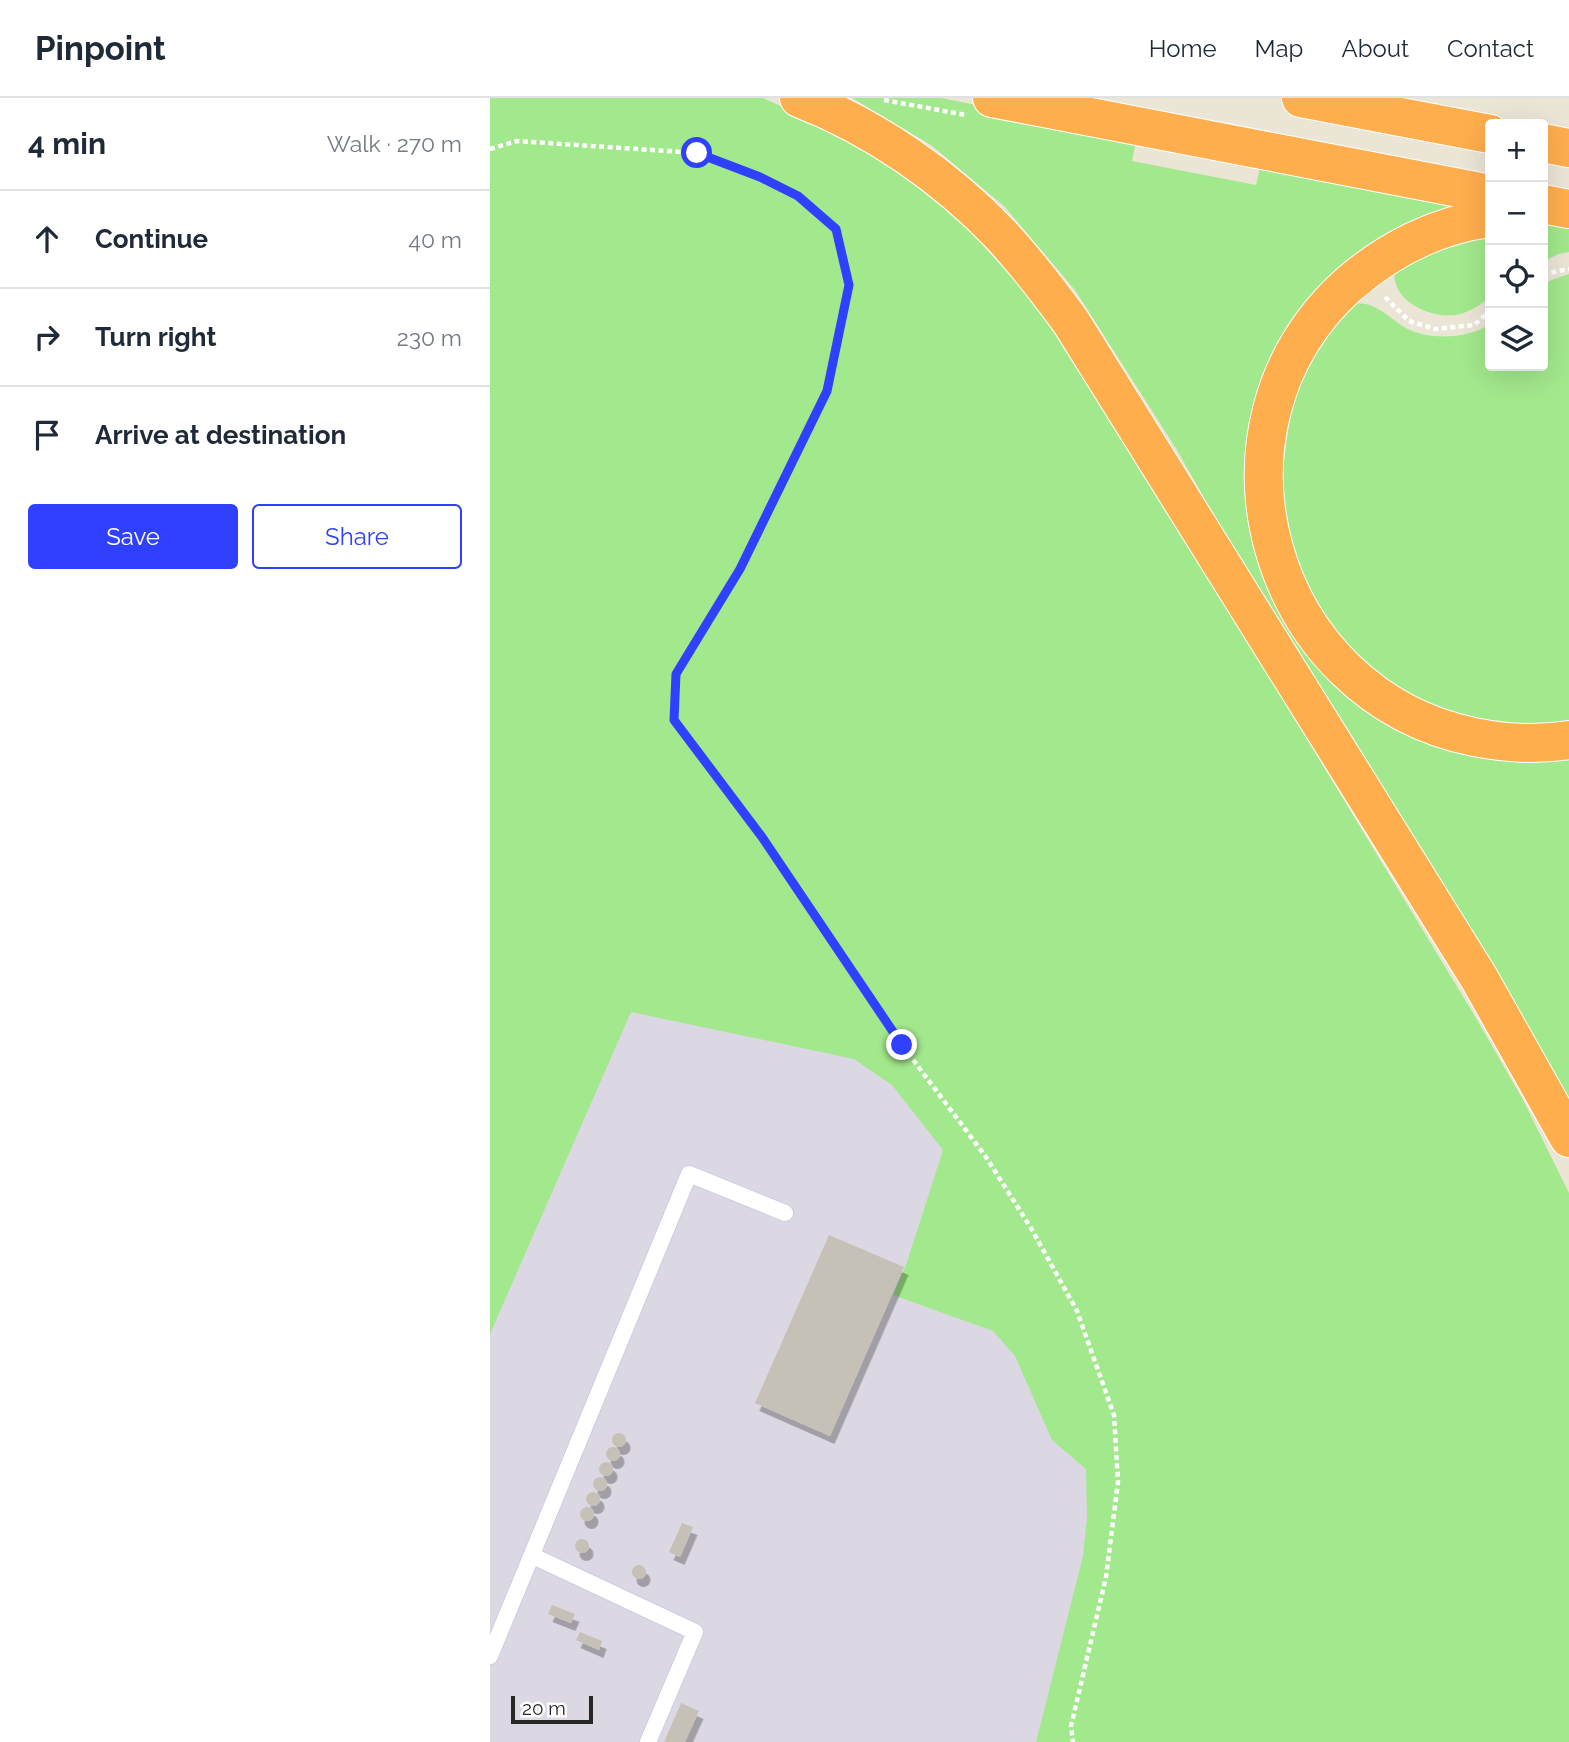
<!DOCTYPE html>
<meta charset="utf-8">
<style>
:root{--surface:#fff;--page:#f2f2f3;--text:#1f2937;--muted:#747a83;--line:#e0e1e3;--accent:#3040ff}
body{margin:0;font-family:Raleway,sans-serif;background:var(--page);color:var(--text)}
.controls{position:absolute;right:21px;top:21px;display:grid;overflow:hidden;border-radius:7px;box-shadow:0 7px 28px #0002}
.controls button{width:63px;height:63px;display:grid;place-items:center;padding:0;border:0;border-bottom:2px solid var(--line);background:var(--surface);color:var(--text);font:35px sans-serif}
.scale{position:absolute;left:21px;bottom:18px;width:82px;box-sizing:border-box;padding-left:7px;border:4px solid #272727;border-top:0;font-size:19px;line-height:24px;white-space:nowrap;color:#272727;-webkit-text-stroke:5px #fff;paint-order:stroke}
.stop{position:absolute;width:21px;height:21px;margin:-16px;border:5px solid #3040ff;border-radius:50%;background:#fff}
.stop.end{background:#3040ff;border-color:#fff;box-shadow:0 2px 7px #0008}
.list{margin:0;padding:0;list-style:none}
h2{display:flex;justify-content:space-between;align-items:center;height:91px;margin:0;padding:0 28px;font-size:30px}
h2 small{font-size:23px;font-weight:400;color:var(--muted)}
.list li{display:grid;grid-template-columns:46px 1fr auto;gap:21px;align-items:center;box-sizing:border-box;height:98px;padding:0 28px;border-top:2px solid var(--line)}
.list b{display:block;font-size:26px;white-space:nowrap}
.list em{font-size:23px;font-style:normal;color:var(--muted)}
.actions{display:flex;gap:14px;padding:21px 28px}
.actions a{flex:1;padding:16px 0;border:2px solid var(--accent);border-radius:7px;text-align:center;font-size:24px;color:var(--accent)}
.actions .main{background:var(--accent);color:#fff}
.icon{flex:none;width:38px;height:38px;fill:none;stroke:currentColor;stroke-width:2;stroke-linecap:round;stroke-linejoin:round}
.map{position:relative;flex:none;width:1079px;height:1644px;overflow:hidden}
header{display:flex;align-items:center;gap:42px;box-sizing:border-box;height:98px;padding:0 35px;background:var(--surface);border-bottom:2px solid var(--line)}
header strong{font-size:33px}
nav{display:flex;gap:38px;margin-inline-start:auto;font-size:24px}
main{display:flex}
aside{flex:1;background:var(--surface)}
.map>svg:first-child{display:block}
.industrial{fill:#dcd8e3}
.green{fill:#a2e88c}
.building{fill:#c6c1b7;filter:url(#shadow)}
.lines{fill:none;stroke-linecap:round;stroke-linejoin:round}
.service-casing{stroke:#cccde2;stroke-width:18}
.motorway-casing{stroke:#fff;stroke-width:40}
.path{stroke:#fff;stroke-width:4.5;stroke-dasharray:5 3.5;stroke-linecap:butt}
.service{stroke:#fff;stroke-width:16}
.motorway{stroke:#ffae4e;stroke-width:38}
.route{stroke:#3040ff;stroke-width:9}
</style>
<header>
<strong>Pinpoint</strong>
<nav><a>Home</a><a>Map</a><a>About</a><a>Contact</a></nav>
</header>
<main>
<aside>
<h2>4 min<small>Walk · 270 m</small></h2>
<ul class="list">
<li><svg class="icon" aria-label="ahead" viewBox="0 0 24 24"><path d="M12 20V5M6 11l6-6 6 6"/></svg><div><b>Continue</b></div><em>40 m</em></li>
<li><svg class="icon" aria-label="right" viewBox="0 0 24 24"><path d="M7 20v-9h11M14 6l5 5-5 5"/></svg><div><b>Turn right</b></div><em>230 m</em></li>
<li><svg class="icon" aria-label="arrive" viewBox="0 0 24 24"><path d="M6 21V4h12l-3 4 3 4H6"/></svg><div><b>Arrive at destination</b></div></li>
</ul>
<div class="actions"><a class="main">Save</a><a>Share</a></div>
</aside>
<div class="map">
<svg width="1079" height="1644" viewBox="0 0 1079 1644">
<defs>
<filter id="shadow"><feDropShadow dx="4.5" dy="8" stdDeviation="0" flood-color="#0004"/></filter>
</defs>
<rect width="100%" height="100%" fill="#ebe5d6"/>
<path class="industrial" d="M 0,521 L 517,954 L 717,1644 L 0,1644 Z"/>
<g class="green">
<path d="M 0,0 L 273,0 L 317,20 L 391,61 L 467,119 L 543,202 L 698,445 L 983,915 L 1032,1000 L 1079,1095 L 1079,1644 L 546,1644 L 593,1458 L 597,1420 L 596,1371 L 562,1342 L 525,1258 L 503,1233 L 403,1197 L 416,1167 L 453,1052 L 402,987 L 364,961 L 141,914 L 0,1236 Z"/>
<path d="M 362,0 L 451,0 L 647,39 L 642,63 L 766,87 L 773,58 L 989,102 L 946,116 L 767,312 L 829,564 L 1079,656 L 1079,1001 L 986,842 L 760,481 L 687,352 L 585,192 L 514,108 L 441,47 Z"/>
<path d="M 1053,125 L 1079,128 L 1079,154 L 1068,156 L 1053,164 Z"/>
<path d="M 1000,129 L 1000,200 C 989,207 979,215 965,217 C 937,220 899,201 905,170 Z"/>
<path d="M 1079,176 L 1079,626 L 1020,628 L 953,615 L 878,572 L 823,508 L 801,452 L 790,391 L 804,289 L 860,206 C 884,202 895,217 914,229 C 938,243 978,241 1000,226 L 1000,268 L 1053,268 L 1053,185 Z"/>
</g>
<g class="building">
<path d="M 339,1137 L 414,1169 L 340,1338 L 265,1305 Z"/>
<circle cx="129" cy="1342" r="7"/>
<circle cx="123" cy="1356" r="7"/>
<circle cx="116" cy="1371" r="7"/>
<circle cx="110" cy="1386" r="7"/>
<circle cx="103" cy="1401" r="7"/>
<circle cx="97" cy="1416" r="7"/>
<path d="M 192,1425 L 203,1429 L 190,1459 L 179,1454 Z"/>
<circle cx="92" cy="1448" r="7"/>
<circle cx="149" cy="1474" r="7"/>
<path d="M 62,1507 L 85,1516 L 81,1525 L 58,1516 Z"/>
<path d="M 90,1534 L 112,1543 L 109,1552 L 86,1542 Z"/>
<path d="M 191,1605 L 209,1613 L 195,1644 L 174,1644 Z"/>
</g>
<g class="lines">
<defs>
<g id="service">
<path d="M 43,1458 L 205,1534 L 158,1644"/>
<path d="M 0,1558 L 199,1076 L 295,1115"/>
</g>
<g id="motorway">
<path d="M 309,0 C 384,29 456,79 511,137 C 537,165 559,194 581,224 L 989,880 L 1079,1040"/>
<path d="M 502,0 L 1000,96"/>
<path d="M 811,0 L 1000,36"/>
<path d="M 1053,45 L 1079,50"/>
<path d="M 1053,106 L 1079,111"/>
<path d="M 1000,120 C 947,127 898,152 858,187 C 700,330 777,597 984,639 C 1014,645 1048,647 1079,642"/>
</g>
</defs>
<use href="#service" class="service-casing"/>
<use href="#motorway" class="motorway-casing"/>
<g class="path">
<path d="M 394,2 L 476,17"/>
<path d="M 0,51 L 27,43 L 207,55 L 270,79 L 308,98 L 346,131 L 359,187 L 337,293 L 250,471 L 186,576 L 184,622 L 272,739 L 412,947 L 496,1059 L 541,1130 L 587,1213 L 624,1317 L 628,1384 L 616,1479 L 581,1628 L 583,1644"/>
<path d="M 1053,176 L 1079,171"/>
<path d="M 895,199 L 919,223 L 945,231 L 984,227 L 1000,213"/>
</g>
<use href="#service" class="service"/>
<use href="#motorway" class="motorway"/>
</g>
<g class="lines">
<path class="route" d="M 207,55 L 270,79 L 308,98 L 346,131 L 359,187 L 337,293 L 250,471 L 186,576 L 184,622 L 272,739 L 412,947"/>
</g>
</svg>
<div class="controls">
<button>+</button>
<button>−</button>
<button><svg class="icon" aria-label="locate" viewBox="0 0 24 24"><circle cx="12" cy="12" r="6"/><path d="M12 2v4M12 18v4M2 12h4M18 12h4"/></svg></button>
<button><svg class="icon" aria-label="layers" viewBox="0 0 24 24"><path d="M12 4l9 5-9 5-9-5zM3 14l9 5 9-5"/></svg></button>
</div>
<div class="scale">20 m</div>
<div class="stop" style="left:207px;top:55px"></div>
<div class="stop end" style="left:412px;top:947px"></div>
</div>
</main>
